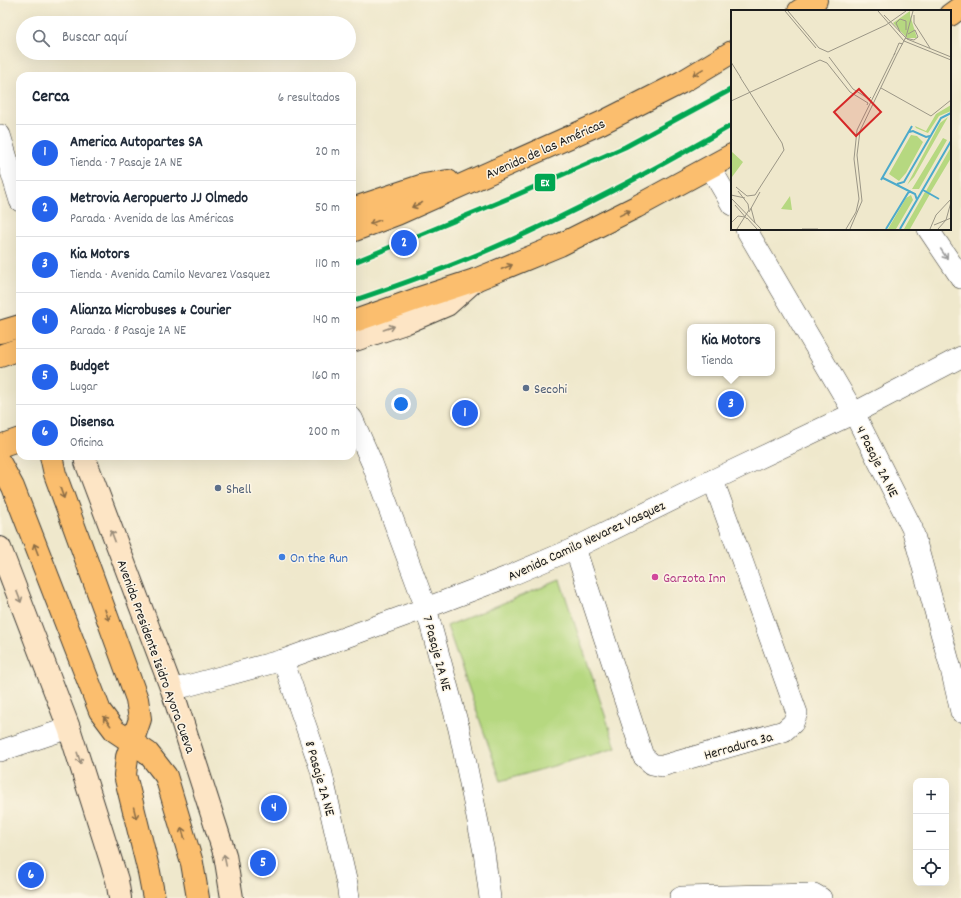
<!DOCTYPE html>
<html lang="es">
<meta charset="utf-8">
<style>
:root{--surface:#fff;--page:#f2f2f3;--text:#1f2937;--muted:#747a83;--line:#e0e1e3;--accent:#2563eb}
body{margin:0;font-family:Dekko,sans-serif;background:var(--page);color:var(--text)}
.controls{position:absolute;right:12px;bottom:12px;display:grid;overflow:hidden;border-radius:8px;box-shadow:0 4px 16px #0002}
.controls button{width:36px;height:36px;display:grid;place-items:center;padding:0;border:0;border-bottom:1px solid var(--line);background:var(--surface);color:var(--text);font:20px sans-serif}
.you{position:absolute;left:401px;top:404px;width:14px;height:14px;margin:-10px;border:3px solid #fff;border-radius:50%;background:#1a73e8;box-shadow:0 0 0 6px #1a73e833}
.badge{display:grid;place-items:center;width:26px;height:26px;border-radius:50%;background:var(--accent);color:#fff;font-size:13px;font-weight:700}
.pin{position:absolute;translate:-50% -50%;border:2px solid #fff;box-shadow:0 1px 4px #0006}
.popup{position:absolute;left:687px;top:324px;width:88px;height:52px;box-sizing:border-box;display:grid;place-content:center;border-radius:8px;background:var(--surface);filter:drop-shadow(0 1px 3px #0005);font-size:13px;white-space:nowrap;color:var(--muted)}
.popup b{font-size:15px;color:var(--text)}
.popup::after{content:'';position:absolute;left:50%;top:100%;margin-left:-8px;border:8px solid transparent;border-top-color:var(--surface)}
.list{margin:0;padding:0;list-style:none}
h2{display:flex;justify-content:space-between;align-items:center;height:52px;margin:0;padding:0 16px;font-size:17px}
h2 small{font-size:13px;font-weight:400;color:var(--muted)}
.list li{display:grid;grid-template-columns:26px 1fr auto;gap:12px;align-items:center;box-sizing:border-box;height:56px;padding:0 16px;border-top:1px solid var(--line)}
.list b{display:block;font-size:15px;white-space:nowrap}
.list p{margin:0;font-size:13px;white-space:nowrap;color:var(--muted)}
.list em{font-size:13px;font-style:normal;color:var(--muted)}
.icon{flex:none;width:22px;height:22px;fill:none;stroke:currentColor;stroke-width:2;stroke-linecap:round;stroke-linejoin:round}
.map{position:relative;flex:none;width:961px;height:898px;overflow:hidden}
.search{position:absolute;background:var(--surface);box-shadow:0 4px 16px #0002;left:16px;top:16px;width:340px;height:44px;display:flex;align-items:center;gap:10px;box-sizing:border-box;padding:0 14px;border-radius:22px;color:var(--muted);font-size:15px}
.panel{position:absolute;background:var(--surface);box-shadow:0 4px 16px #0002;left:16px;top:72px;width:340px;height:388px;border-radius:12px}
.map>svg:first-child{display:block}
.green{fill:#b6d880;stroke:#697a4e}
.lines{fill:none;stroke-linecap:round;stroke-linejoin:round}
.minor-casing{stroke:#3c3b36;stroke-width:22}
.secondary-casing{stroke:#3c3b36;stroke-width:24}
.primary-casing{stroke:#3c3b36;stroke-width:24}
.minor{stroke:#fff;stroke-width:21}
.secondary{stroke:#fde5c5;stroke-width:22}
.primary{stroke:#fbbe6e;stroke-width:22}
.bus-1-casing{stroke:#fcf5e5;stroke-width:8}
.bus-1{stroke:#00a651;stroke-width:5}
.oneway{stroke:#8c6d45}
.oneway2{stroke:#999}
.oneway3{stroke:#988b79}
.service-dot{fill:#5c6f8a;stroke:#fcf5e5;stroke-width:1.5}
.shop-dot{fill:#3f7fe0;stroke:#fcf5e5;stroke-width:1.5}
.hotel-dot{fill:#d1479c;stroke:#fcf5e5;stroke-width:1.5}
.labels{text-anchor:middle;stroke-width:3;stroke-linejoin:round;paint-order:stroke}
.street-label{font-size:14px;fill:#1c1c1c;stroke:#fcf5e5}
.service-label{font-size:14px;fill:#4e5e75;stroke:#fcf5e5;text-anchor:start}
.shop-label{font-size:14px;fill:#366cbe;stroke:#fcf5e5;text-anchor:start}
.hotel-label{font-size:14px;fill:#b23c85;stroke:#fcf5e5;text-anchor:start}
.inset-river{fill:none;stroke:#4daacb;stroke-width:2}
.inset-road{fill:none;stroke:#9b9686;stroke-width:1}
.view{fill:#d62828;fill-opacity:0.15;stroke:#d62828;stroke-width:2}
.inset-edge{fill:none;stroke:#1c1c1c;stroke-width:2}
.line-badge{stroke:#fcf5e5;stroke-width:1.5}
.badge-label{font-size:11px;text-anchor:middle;font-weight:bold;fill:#fff}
</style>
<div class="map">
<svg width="961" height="898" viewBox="0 0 961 898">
<rect width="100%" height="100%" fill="#fcf5e5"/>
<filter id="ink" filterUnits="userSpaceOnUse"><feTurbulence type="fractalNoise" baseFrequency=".025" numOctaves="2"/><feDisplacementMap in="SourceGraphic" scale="8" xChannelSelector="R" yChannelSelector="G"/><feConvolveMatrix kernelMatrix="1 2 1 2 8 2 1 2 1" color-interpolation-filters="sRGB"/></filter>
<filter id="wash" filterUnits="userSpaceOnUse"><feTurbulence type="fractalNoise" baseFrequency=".012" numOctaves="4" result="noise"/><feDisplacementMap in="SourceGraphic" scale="16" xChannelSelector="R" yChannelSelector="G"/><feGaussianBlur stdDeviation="0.9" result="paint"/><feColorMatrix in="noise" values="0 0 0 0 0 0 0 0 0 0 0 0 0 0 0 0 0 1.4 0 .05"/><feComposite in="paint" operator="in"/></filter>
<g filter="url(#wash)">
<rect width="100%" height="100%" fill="#efe8cc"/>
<path class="green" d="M 560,580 L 616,748 L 501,781 L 447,626 Z"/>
</g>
<g filter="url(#ink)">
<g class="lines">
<defs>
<g id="minor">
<path d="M 0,135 L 20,201"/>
<path d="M 710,167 L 732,205"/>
<path d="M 746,229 L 854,413 L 912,528 L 951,669 L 961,712"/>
<path d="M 928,229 L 961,278"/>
<path d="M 352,418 L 372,463 L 426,608 L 459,729 L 484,852 L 490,898"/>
<path d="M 575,548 L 643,756 L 652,764 L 662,766 L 784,731 L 793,723 L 797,713 L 713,480"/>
<path d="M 283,660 L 321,770 L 347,884 L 349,898"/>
<path d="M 172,690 L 283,660 L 426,608 L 507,577 L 575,548 L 713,480 L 854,413 L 961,357"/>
<path d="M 0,751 L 69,728"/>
<path d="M 680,898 L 682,897 L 814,894 L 821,898"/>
</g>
<g id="secondary">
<path d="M 352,341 L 405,323 L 447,305 L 475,280"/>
<path d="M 85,456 L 86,462 L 172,690 L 225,855 L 232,898"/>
<path d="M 0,548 L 69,728 L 117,880 L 120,898"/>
</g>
<g id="primary">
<path d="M 799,11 L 816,0"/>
<path d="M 950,15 L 961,7"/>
<path d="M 352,209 L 424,185 L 448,181"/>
<path d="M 352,231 L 397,214 L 601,123 L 682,82 L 732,52"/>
<path d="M 352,322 L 417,299 L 475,280 L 560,245 L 636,207 L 732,155"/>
<path d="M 0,332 L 20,326"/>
<path d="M 0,356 L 20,349"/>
<path d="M 0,446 L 20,439"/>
<path d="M 51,456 L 55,474 L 137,699 L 140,719 L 127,757 L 125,775 L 149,872 L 154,898"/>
<path d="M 0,463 L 13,487 L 100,711 L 115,731 L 148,753 L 166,776 L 192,863 L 198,898"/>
</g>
</defs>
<use href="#minor" class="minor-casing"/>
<use href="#secondary" class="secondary-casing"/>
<use href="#primary" class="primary-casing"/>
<use href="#minor" class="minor"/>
<use href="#secondary" class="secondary"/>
<use href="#primary" class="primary"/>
<defs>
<g id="bus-1">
<path d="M 352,263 L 514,196 L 625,147 L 732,89"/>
<path d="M 352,301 C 397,286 442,270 486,251 C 571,215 652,171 732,125"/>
</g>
</defs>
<use href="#bus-1" class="bus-1-casing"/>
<use href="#bus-1" class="bus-1"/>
</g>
<defs><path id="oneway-shaft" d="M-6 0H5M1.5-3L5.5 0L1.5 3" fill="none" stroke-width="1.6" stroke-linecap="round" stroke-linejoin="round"/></defs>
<g class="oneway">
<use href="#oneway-shaft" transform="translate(698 72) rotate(149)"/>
<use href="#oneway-shaft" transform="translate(417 205) rotate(156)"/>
<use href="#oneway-shaft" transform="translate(625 213) rotate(-26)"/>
<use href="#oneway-shaft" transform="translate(375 222) rotate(159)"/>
<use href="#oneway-shaft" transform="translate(507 267) rotate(-23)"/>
<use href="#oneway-shaft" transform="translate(62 493) rotate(70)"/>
<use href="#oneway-shaft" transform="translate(36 549) rotate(-111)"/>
<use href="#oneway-shaft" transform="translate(107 615) rotate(70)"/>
<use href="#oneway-shaft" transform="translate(107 721) rotate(-128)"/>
<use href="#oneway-shaft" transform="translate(135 813) rotate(76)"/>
<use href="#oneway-shaft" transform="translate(183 833) rotate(-107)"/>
</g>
<use class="oneway2" href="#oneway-shaft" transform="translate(944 254) rotate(56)"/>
<g class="oneway3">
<use href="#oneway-shaft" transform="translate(389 328) rotate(-19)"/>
<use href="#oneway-shaft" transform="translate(113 536) rotate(-111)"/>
<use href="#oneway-shaft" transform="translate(19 597) rotate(69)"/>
<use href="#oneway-shaft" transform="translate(79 758) rotate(72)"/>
<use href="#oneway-shaft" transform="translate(225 860) rotate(-102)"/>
</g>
</g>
<g class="service-dot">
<circle cx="526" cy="388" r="4"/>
<circle cx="218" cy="488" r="4"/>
</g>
<circle class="shop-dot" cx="282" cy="557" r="4"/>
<circle class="hotel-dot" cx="655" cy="577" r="4"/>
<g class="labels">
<g class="street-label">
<text transform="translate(545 148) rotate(-24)" y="5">Avenida de las Américas</text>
<text transform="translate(878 461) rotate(63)" y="5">4 Pasaje 2A NE</text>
<text transform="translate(586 540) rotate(-25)" y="5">Avenida Camilo Nevarez Vasquez</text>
<text transform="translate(438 653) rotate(75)" y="5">7 Pasaje 2A NE</text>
<text transform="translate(157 656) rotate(70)" y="5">Avenida Presidente Isidro Ayora Cueva</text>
<text transform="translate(738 745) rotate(-16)" y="5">Herradura 3a</text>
<text transform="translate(321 778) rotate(74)" y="5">8 Pasaje 2A NE</text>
</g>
<g class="service-label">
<text x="534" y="393">Secohi</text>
<text x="226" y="493">Shell</text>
</g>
<g class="shop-label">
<text x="290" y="562">On the Run</text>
</g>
<g class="hotel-label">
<text x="663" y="582">Garzota Inn</text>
</g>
</g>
<g transform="translate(731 10)">
<rect width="220" height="220" fill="#efe8cc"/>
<path d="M 179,1 L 179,5 L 186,28 L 176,28 L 162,13 ZM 220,95 L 220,101 L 208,106 L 197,123 L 185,118 L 184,116 L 195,121 L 205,104 ZM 217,107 L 183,167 L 176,175 L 209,113 ZM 180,125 L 186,126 L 192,132 L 175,163 L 168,171 L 158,164 ZM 212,128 L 216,130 L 188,179 L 181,179 ZM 220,137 L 220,148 L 199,183 L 195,181 ZM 0,141 L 12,152 L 1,167 L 0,165 ZM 194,182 L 199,184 L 179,219 L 173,219 ZM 180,185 L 182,190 L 165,219 L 157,219 L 175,188 ZM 59,186 L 61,200 L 50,199 Z" fill="#b6d880"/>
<path class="inset-river" d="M 178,122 L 182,121 L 195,127 L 199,126M 152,168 L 184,184 L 186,190M 150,170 L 181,116M 166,174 L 173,172 L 210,108 L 220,103M 192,180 L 208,189M 155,219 L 177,183 L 180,181M 169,219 L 220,131"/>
<path class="inset-road" d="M 54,1 L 85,38M 57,1 L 88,38 L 97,42 L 155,15 L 175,1M 147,1 L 173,31 L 220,50M 153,5 L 176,29 L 220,47M 183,5 L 183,13 L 199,38M 169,22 L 165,13 L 169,9 L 175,11 L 175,20M 174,28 L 183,30 L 187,27 L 184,20 L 177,24M 166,44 L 175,27 L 182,1M 163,45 L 168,33 L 172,34M 98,47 L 122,79 L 138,89 L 140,87M 0,52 L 10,68M 150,78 L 200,106 L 220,90M 0,91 L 89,50 L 96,53 L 119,82 L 137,93 L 136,95M 5,177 L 16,186 L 24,185 L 53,140 L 51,133 L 9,67M 0,185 L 14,188M 0,188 L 30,219M 4,195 L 16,209M 20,198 L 24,213M 18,202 L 29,182M 16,208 L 26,219M 0,213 L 7,206 L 14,207M 203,215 L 220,208M 6,219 L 18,200 L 17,194 L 7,181M 71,219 L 87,219M 115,219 L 125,202 L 128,189 L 123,149 L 126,120 L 164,43M 119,219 L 131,191 L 126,145 L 129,121 L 166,44M 199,219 L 205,205 L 220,189M 207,219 L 215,210 L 220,192"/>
<path class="view" d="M 128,79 L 150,102 L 125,126 L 103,102 Z"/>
<rect width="220" height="220" class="inset-edge"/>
</g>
<rect class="line-badge" x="534" y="173" width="22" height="19" rx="4" fill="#00a651"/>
<g class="badge-label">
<text x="545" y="186">EX</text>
</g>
</svg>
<div class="controls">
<button>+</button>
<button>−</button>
<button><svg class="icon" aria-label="locate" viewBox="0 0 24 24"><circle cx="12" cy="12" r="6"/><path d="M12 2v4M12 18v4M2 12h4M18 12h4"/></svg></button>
</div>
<div class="you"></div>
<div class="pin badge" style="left:465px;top:413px">1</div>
<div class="pin badge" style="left:404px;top:243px">2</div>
<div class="pin badge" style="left:731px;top:404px">3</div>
<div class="popup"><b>Kia Motors</b>Tienda</div>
<div class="pin badge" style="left:274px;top:808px">4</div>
<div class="pin badge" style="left:263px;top:863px">5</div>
<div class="pin badge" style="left:31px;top:875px">6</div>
<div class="search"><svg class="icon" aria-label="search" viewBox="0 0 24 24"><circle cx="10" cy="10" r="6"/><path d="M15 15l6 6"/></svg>Buscar aquí</div>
<section class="panel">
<h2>Cerca<small>6 resultados</small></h2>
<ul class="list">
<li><span class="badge">1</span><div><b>America Autopartes SA</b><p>Tienda · 7 Pasaje 2A NE</p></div><em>20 m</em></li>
<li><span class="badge">2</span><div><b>Metrovia Aeropuerto JJ Olmedo</b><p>Parada · Avenida de las Américas</p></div><em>50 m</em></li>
<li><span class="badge">3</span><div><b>Kia Motors</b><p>Tienda · Avenida Camilo Nevarez Vasquez</p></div><em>110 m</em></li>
<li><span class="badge">4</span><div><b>Alianza Microbuses &amp; Courier</b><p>Parada · 8 Pasaje 2A NE</p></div><em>140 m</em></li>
<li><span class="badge">5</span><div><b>Budget</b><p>Lugar</p></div><em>160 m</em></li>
<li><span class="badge">6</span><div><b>Disensa</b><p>Oficina</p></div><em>200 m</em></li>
</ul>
</section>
</div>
